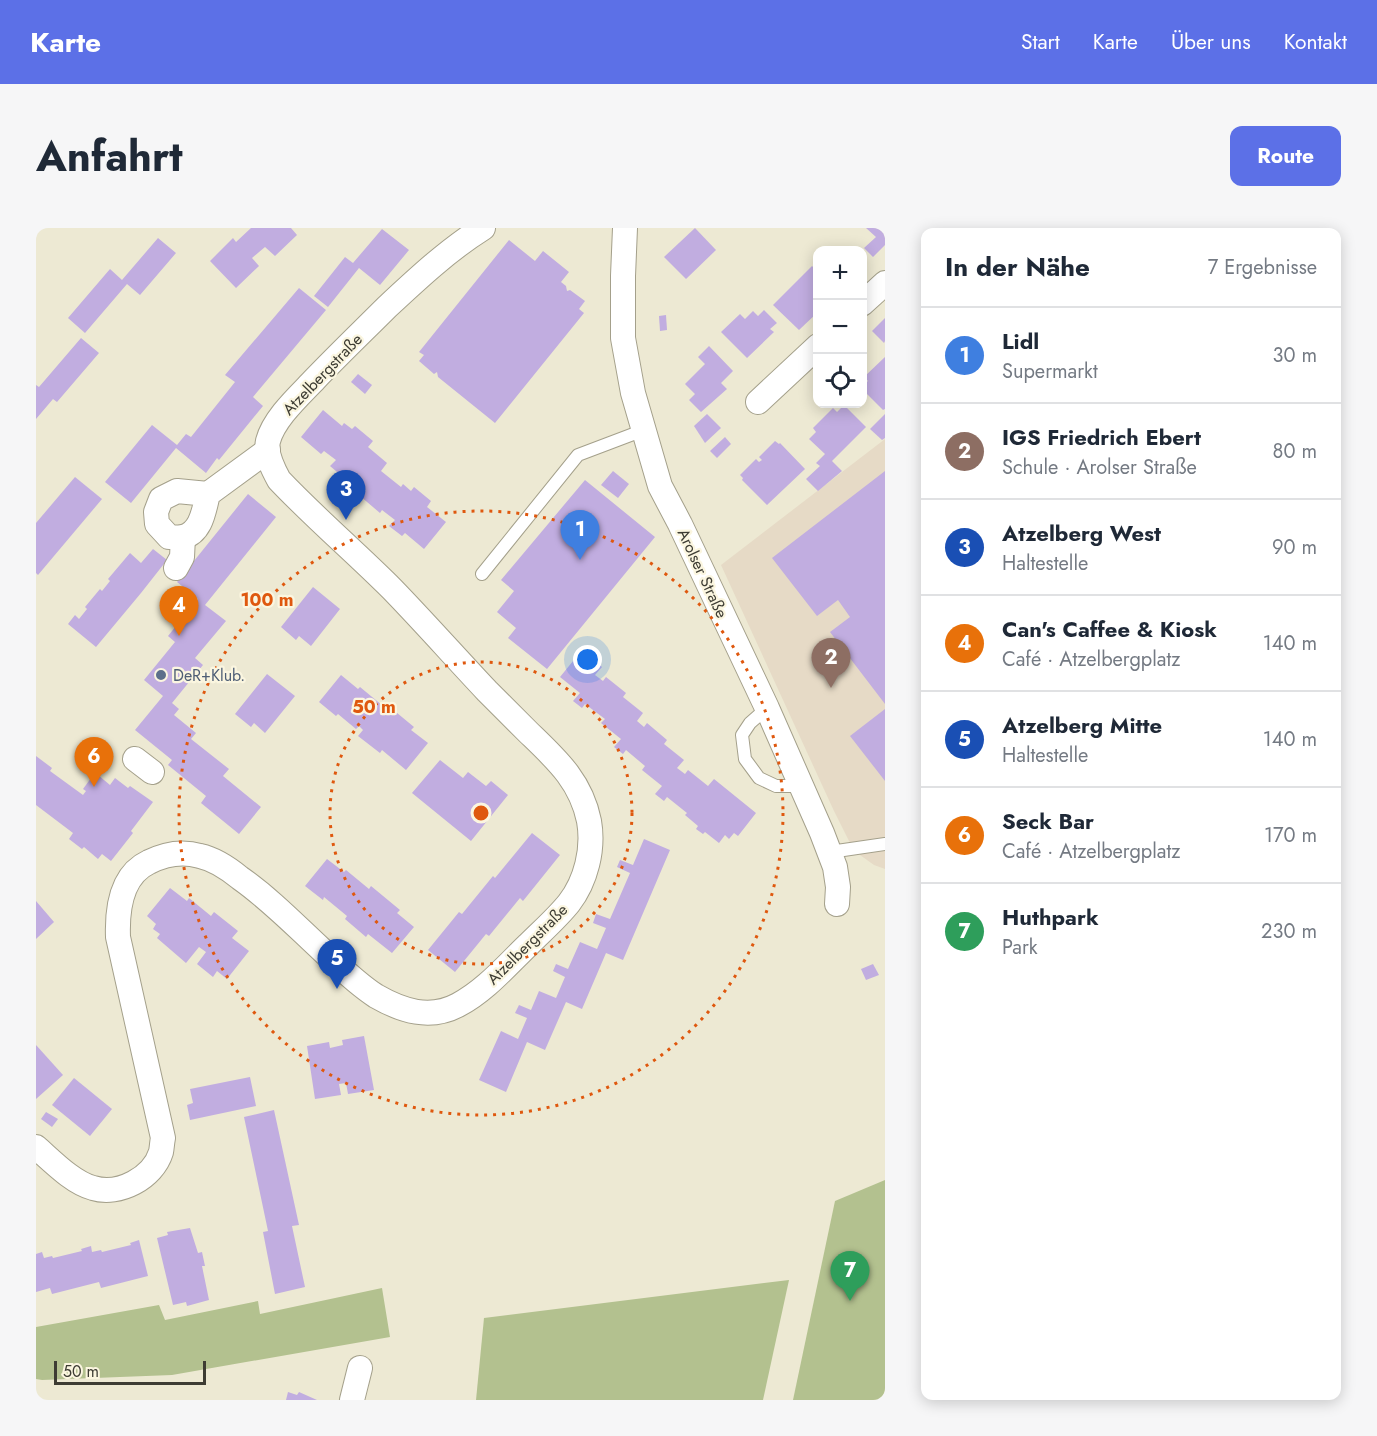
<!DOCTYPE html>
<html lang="de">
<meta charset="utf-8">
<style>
:root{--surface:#fff;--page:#f6f6f7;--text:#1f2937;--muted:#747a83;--line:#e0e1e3;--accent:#5c70e7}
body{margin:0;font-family:Jost,sans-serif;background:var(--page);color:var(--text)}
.controls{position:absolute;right:18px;top:18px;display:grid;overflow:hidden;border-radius:12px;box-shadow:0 3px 15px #0003}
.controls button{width:54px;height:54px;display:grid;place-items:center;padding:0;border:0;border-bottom:2px solid var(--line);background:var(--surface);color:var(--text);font:30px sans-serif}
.scale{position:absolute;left:18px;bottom:15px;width:152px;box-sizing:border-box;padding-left:6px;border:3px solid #3d3c33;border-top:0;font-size:16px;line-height:21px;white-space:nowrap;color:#3d3c33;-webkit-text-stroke:4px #fbf6e0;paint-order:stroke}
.you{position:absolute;left:552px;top:432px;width:21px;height:21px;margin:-15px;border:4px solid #fff;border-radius:50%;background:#1a73e8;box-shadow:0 0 0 9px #1a73e833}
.badge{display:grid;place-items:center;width:39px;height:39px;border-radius:50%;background:var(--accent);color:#fff;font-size:20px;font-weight:700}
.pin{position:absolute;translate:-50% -50px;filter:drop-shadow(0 2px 3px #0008)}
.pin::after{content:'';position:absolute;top:32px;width:21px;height:18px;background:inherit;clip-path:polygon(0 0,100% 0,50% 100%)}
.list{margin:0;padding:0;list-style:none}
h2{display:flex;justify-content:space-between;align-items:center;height:78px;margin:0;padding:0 24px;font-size:26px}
h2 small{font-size:20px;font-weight:400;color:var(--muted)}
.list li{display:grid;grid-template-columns:39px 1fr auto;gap:18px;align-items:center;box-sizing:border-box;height:96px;padding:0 24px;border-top:2px solid var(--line)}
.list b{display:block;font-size:22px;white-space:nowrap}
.list p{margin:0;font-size:20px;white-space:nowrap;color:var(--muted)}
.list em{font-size:20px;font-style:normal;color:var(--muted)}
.icon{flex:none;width:33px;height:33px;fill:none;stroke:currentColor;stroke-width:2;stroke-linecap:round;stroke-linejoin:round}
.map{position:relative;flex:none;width:849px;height:1172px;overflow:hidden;border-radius:12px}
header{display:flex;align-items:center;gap:36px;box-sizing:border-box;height:84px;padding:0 30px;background:var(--accent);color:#fff}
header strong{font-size:28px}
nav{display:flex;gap:33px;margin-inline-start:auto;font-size:21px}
.intro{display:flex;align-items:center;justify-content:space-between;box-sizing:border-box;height:144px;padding:0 36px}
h1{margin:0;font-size:42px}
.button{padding:15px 27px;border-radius:12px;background:var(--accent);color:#fff;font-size:21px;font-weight:700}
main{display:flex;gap:36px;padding:0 36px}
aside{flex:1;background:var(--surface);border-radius:12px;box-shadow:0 3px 15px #0003}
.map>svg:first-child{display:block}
.education{fill:#e6dac6}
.green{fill:#b3c18f}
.building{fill:#c1ade0}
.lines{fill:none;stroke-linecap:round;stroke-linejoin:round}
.lane-casing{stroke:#a4a08b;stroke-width:14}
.street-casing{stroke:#a4a08b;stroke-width:26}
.lane{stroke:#fff;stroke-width:12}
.street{stroke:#fff;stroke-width:24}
.ring{fill:none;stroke:#df580e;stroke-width:3;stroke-dasharray:3 6}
.service-dot{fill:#5c6f8a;stroke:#fbf6e0;stroke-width:2}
.labels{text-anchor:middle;stroke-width:4.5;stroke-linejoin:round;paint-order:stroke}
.street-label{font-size:16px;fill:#3d3c33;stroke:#fbf6e0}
.service-label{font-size:16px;fill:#4e5e75;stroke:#fbf6e0;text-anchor:start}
.centre{fill:#df580e;stroke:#fbf6e0;stroke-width:3}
.ring-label{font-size:18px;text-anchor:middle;font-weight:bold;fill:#df580e;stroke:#fbf6e0;stroke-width:4.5;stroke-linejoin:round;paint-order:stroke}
</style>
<header>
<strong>Karte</strong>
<nav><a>Start</a><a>Karte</a><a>Über uns</a><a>Kontakt</a></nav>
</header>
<div class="intro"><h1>Anfahrt</h1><a class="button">Route</a></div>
<main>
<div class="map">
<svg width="849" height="1172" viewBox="0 0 849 1172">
<rect width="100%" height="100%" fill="#ede9d3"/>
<path class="education" d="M 849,211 L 849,641 L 838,637 L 824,627 L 813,613 L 798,583 L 685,337 Z"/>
<g class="green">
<path d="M 849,952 L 849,1172 L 757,1172 L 799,973 Z"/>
<path d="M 753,1052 L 727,1172 L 440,1172 L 448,1090 Z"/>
<path d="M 346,1060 L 354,1109 L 136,1147 L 6,1152 L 0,1151 L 0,1099 L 123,1077 L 129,1092 L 222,1073 L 224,1086 Z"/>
</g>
<g class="building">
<path d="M 215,0 L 255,0 L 261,7 L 239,28 L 229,19 L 216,30 L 223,38 L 200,60 L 174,33 L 197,10 L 200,14 Z"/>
<path d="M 659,0 L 680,22 L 650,51 L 628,29 Z"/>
<path d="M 830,0 L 849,0 L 849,17 L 837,29 L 828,20 L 840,9 Z"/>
<path d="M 346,1 L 373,22 L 344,57 L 323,40 L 292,79 L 278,68 L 309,29 L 317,35 Z"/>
<path d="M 122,10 L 140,25 L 104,67 L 91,56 L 49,105 L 32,90 L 74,41 L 86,52 Z"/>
<path d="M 473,12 L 499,33 L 507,23 L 533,44 L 525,54 L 530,58 L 531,63 L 534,62 L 549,73 L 543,81 L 548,85 L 459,195 L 402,149 L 401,144 L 398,146 L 383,133 L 388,127 L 383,124 Z"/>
<path d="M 776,38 L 782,44 L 782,84 L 763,102 L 737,77 Z"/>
<path d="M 263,60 L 290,82 L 217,169 L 227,178 L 183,232 L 181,230 L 170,245 L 140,220 L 95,275 L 69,254 L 116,197 L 141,217 L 150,206 L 155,209 L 199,154 L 189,147 Z"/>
<path d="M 728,82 L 741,95 L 734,101 L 738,104 L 711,130 L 685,104 L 704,86 L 709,91 L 717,83 L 722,88 Z"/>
<path d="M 630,87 L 631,102 L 624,103 L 623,88 Z"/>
<path d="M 849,90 L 849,113 L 848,115 L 836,103 Z"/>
<path d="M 45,110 L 63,125 L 21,174 L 17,171 L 0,191 L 0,157 L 3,159 Z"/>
<path d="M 673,118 L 697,143 L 685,155 L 691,161 L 665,184 L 653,172 L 659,166 L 649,156 L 669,136 L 662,129 Z"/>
<path d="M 849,129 L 849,181 L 847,182 L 826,161 L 826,158 L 832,153 L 828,149 Z"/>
<path d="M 322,146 L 336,157 L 329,166 L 315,154 Z"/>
<path d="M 808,177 L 830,199 L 796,233 L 806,243 L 782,263 L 770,251 L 784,238 L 780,235 L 789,226 L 773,211 L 780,204 L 777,200 L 797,180 L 801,184 Z"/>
<path d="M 287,182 L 306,198 L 308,195 L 316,201 L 319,198 L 337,213 L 332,219 L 351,235 L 345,243 L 365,259 L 367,256 L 375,263 L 378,259 L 395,273 L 391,279 L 410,294 L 388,321 L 369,305 L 366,308 L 353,298 L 359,292 L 346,282 L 344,285 L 324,268 L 330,262 L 310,245 L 307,249 L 294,238 L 300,232 L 288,223 L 285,226 L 265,209 Z"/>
<path d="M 671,186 L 685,200 L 669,215 L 658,198 Z"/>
<path d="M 849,186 L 849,210 L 846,212 L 834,201 Z"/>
<path d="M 689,209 L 695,216 L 681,230 L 674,223 Z"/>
<path d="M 739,213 L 743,216 L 744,215 L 769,241 L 731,277 L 706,252 L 707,250 L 704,247 L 720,231 L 723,234 L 726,232 L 723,229 Z"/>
<path d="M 577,243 L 593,256 L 582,270 L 565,257 Z"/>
<path d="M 849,243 L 849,476 L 794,404 L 814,389 L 802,372 L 781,388 L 736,330 Z"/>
<path d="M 39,249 L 66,271 L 2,347 L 0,345 L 0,295 Z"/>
<path d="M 549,252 L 619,309 L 511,441 L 472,410 L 480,400 L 461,384 L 478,363 L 465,352 Z"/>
<path d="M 212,266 L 240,289 L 169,377 L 190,393 L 159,430 L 167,437 L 136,475 L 143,481 L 138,487 L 160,505 L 155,511 L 193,541 L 187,548 L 225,579 L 203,606 L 165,575 L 170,568 L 132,537 L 136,532 L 99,502 L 127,468 L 108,452 L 139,414 L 132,408 L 162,371 L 141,354 Z"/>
<path d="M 117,321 L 131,332 L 105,365 L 60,419 L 32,396 L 39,387 L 43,391 L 51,381 L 49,379 L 64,361 L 66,363 L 74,353 L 72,351 L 94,325 L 105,335 Z"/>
<path d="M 277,359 L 304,381 L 275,418 L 263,408 L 260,412 L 245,399 Z"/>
<path d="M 546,422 L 566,439 L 559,447 L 567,453 L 570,449 L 590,465 L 587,469 L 607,485 L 601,493 L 608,499 L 611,495 L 631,512 L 628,516 L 648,532 L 641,540 L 649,546 L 652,542 L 672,558 L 678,551 L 720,585 L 702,608 L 698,605 L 693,611 L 689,607 L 683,615 L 669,604 L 667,606 L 660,601 L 662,598 L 649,587 L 651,585 L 631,569 L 628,573 L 619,566 L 626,558 L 606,542 L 609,538 L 590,522 L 587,526 L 578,519 L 585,511 L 565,495 L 569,491 L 549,476 L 546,480 L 537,473 L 544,465 L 524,449 Z"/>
<path d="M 231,446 L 259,468 L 229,505 L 218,495 L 215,499 L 199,486 Z"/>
<path d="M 305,447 L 322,461 L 324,459 L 347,478 L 349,475 L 378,499 L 375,502 L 392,515 L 370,542 L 346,522 L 344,525 L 322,508 L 327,502 L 323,498 L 320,501 L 302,486 L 300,488 L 283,474 Z"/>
<path d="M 849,481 L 849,553 L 814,508 Z"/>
<path d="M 0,528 L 16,540 L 14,543 L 47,567 L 50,563 L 47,561 L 58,546 L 61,549 L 62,547 L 74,557 L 79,550 L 92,560 L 94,558 L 117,574 L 95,603 L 97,605 L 75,633 L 66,626 L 62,631 L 48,619 L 46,621 L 33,611 L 37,605 L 0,577 Z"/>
<path d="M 404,532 L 427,550 L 432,544 L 450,558 L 455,553 L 472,567 L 435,613 L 376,565 Z"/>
<path d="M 496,605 L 524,627 L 487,673 L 484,670 L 453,708 L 450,706 L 419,744 L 392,722 L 423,684 L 426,686 L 457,648 L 459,650 Z"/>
<path d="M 608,611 L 634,622 L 587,732 L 570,725 L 546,781 L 530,774 L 509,822 L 491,814 L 470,864 L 443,852 L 465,803 L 482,811 L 491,790 L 479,785 L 483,777 L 495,782 L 503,763 L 520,770 L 529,749 L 517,743 L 520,736 L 532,741 L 544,714 L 561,721 L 570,700 L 557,695 L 560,686 L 574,691 L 594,645 L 581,639 L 584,632 L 597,637 Z"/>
<path d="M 291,631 L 308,644 L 310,642 L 333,661 L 335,658 L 364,682 L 361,685 L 378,699 L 356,725 L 332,706 L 330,709 L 309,691 L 311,688 L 288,669 L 287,672 L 269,658 Z"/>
<path d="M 134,660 L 151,673 L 153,670 L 175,688 L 178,684 L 202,703 L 196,710 L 213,723 L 191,751 L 181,743 L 177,749 L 161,736 L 170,724 L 163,719 L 150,735 L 121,710 L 124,706 L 117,701 L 120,696 L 111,688 Z"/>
<path d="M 0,673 L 18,694 L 0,711 Z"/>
<path d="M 837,736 L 843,747 L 830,752 L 825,741 Z"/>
<path d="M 328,808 L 338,862 L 312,866 L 310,855 L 303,856 L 305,867 L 279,871 L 271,818 L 293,814 L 294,820 L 307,817 L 306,812 Z"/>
<path d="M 0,817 L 27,847 L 0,871 Z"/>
<path d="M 214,849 L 220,878 L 154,892 L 151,877 L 157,875 L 154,861 Z"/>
<path d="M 38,850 L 76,881 L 54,908 L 16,877 Z"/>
<path d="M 238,882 L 263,997 L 256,998 L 269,1059 L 239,1066 L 227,1004 L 232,1003 L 208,889 Z"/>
<path d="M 10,884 L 22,891 L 16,899 L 5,891 Z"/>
<path d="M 154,1000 L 162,1025 L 166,1024 L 169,1038 L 166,1038 L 173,1072 L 151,1078 L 150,1074 L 137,1077 L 121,1010 L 132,1007 L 131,1004 Z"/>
<path d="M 103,1012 L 112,1048 L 65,1060 L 63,1054 L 16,1066 L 14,1060 L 0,1064 L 0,1026 L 6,1024 L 8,1030 L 16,1028 L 17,1030 L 46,1023 L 45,1021 L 55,1018 L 56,1024 L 65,1022 L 66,1024 L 95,1017 L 94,1015 Z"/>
<path d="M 252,1164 L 261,1167 L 263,1164 L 281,1172 L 250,1172 Z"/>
</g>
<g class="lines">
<defs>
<g id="lane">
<path d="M 446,346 L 542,227 L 608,202"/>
<path d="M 731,480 L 714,495 L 706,507 L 709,531 L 723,550 L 740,558 L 766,558"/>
<path d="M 794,624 L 849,616"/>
</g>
<g id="street">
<path d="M 589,0 L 587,48 L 587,110 L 597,165 L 624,258 L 644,296 L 731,480 L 786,605 L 799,639 L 802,659 L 801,676"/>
<path d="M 826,76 L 849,55"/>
<path d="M 722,174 L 782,118"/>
<path d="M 172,266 C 168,281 166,304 147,309 C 143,310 137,309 133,309 L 121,296 L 120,284 L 125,271 L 141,263 L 172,266 L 232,222"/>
<path d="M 140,340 L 146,329 L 147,309"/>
<path d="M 99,531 L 116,544"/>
<path d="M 0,919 C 16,933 37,955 57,960 C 83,968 117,950 125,924 C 126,919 126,914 127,910 L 82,709 C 81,682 85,647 113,634 C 129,626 147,623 164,628 C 178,631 193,641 204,650 C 234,671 260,698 287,723 C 304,739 320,755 340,768 C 366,783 394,792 422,777 C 449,763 471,737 492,717 C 506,703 521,690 533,675 C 550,653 558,621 553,593 C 545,553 520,531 492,504 C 478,490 464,476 451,463 C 419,429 388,394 356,361 C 319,324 279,290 243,252 C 237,241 229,226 232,213 C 238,190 264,167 279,151 C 303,126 327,103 351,79 C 381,51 412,22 447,0"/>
<path d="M 316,1172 L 324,1140"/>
</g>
</defs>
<use href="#lane" class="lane-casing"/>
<use href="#street" class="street-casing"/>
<use href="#lane" class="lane"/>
<use href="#street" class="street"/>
</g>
<g class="ring">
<circle cx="445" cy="585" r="151"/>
<circle cx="445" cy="585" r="302"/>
</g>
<circle class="service-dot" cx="125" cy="447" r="6"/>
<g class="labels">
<g class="street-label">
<text transform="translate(286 146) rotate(-46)" y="6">Atzelbergstraße</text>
<text transform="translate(667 345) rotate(65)" y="6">Arolser Straße</text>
<text transform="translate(491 716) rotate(-45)" y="6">Atzelbergstraße</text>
</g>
<g class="service-label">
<text x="137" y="453">DeR+Klub.</text>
</g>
</g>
<circle cx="445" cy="585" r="9" class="centre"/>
<g class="ring-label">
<text x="231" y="378">100 m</text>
<text x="338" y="485">50 m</text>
</g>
</svg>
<div class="controls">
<button>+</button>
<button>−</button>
<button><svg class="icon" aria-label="locate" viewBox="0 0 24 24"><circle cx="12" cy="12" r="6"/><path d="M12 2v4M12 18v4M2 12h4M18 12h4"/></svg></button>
</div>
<div class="scale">50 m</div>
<div class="you"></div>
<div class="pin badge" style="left:544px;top:332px;background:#3f7fe0">1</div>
<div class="pin badge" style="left:795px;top:460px;background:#8d6e63">2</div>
<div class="pin badge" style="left:310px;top:292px;background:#1a4fb4">3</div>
<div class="pin badge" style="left:143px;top:408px;background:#e8710a">4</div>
<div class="pin badge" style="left:301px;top:761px;background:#1a4fb4">5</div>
<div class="pin badge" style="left:58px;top:559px;background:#e8710a">6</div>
<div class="pin badge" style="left:814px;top:1073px;background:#2e9e5b">7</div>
</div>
<aside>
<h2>In der Nähe<small>7 Ergebnisse</small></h2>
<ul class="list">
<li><span class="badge" style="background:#3f7fe0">1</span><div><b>Lidl</b><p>Supermarkt</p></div><em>30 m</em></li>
<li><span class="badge" style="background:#8d6e63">2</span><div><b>IGS Friedrich Ebert</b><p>Schule · Arolser Straße</p></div><em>80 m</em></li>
<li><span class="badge" style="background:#1a4fb4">3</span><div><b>Atzelberg West</b><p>Haltestelle</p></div><em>90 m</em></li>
<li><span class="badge" style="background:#e8710a">4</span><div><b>Can's Caffee &amp; Kiosk</b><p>Café · Atzelbergplatz</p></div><em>140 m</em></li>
<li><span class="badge" style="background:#1a4fb4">5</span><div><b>Atzelberg Mitte</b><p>Haltestelle</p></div><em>140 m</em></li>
<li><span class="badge" style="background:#e8710a">6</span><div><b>Seck Bar</b><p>Café · Atzelbergplatz</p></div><em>170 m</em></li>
<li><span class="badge" style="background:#2e9e5b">7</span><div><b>Huthpark</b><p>Park</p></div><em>230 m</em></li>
</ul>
</aside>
</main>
